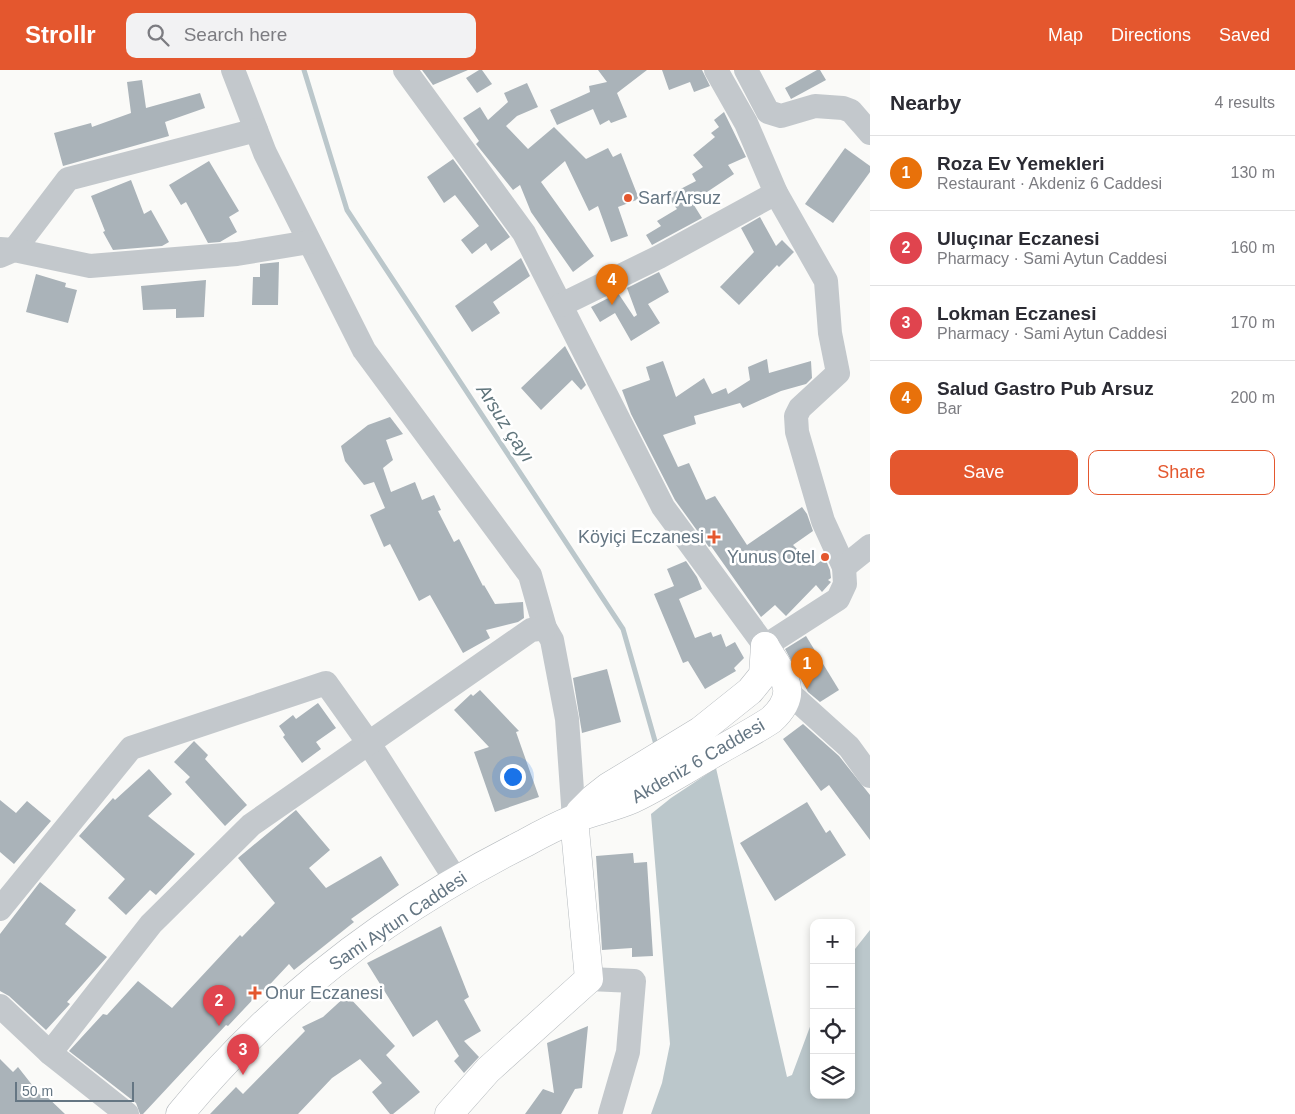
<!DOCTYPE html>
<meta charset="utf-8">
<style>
:root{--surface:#fff;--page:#f2f2f3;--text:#2b2b33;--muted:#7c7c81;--line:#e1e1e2;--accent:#e4572e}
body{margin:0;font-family:Arial,sans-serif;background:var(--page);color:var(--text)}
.controls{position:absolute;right:15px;bottom:15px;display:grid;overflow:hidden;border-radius:10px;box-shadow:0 2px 8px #0003}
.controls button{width:45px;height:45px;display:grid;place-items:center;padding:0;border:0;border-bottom:1px solid var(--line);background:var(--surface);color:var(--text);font:25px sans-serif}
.scale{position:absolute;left:15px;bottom:12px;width:119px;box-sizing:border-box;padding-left:5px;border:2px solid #657683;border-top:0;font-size:14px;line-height:18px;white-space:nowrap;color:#657683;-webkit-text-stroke:4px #fff;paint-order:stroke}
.you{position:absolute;left:512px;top:706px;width:18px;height:18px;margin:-12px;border:4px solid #fff;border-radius:50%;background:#1a73e8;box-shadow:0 0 0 8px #1a73e833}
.badge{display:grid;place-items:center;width:32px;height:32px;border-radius:50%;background:var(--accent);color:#fff;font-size:16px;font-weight:700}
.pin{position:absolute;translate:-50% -41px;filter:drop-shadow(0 1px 2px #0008)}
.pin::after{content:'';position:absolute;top:26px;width:18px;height:15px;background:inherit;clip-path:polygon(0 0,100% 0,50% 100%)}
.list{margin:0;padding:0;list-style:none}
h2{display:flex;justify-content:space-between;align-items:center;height:65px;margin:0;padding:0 20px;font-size:21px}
h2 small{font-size:16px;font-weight:400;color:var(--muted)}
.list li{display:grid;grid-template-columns:32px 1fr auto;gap:15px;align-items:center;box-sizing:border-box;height:75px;padding:0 20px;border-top:1px solid var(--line)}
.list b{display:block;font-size:19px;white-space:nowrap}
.list p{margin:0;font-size:16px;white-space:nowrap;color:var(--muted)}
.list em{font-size:16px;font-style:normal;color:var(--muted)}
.actions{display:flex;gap:10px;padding:15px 20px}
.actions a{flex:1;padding:11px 0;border:1px solid var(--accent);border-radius:10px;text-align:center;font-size:18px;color:var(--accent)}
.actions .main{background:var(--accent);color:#fff}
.icon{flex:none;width:28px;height:28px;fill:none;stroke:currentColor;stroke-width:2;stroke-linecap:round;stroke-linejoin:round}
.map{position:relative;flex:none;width:870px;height:1044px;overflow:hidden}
header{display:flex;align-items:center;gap:30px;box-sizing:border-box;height:70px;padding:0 25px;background:var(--accent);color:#fff}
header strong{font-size:24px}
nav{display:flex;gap:28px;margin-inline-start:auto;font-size:18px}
.search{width:350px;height:45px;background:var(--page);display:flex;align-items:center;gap:12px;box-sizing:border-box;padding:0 18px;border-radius:10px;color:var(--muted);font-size:19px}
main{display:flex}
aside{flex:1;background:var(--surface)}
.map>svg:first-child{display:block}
.water{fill:#bbc7cb}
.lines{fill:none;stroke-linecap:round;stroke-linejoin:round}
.stream{stroke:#bbc7cb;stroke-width:5}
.building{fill:#aab3b9}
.major-casing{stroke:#b5babe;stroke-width:29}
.minor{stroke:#c3c8cc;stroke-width:24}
.major{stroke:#fff;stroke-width:28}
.poi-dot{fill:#e4572e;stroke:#fff;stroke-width:2}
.labels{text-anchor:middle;stroke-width:5;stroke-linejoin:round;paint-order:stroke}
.poi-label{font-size:18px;fill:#657683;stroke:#fff;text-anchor:start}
.street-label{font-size:18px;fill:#657683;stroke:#fff}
.water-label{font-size:19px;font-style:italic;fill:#60757c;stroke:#fff}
</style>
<header>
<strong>Strollr</strong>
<div class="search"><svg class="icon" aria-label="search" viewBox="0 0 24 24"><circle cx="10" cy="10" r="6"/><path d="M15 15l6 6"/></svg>Search here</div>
<nav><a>Map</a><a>Directions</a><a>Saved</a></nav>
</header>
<main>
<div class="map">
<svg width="870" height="1044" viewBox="0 0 870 1044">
<rect width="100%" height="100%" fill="#fafaf8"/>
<path class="water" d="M 716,698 L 787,1007 L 792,1005 L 814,946 L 814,1025 L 851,1025 L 851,884 L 870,860 L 870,1044 L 651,1044 L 662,1013 L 670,974 L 651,744 L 671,728 Z"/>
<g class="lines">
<path class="stream" d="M 304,0 L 347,140 L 623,559 L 657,678"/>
</g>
<g class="building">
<path d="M 422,0 L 468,0 L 433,15 Z"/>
<path d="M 479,0 L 482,0 L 492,14 L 477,23 L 466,8 Z"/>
<path d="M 598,0 L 647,0 L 617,23 L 627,47 L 611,53 L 609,50 L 600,55 L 593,39 L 557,55 L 550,40 L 590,22 L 589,16 L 607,12 Z"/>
<path d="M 662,0 L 702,0 L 710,16 L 694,22 L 690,12 L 669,20 Z"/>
<path d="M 817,0 L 820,0 L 826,10 L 791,29 L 785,18 Z"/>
<path d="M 142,10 L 146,38 L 200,23 L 205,38 L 165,52 L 169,66 L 63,96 L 54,63 L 91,53 L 92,57 L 131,43 L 127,12 Z"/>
<path d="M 527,13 L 538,37 L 517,46 L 506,56 L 528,79 L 554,57 L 586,89 L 608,78 L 613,87 L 621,83 L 639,129 L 618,137 L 628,166 L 611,172 L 598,136 L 589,141 L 565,91 L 541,112 L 594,186 L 573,202 L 531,142 L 520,115 L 513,120 L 476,74 L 479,71 L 463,48 L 480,37 L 488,50 L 508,32 L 504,23 Z"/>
<path d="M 724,42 L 746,87 L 728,95 L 734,104 L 692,132 L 702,148 L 652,175 L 646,165 L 661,156 L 657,151 L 677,139 L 667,126 L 696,111 L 692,104 L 703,97 L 693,85 L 715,67 L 711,63 L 719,57 L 714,50 Z"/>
<path d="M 845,78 L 870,96 L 870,102 L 833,153 L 805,134 Z"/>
<path d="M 453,89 L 510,167 L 491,181 L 486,173 L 472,184 L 461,170 L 479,156 L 455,125 L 444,133 L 427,107 Z"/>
<path d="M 209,91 L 239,141 L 229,147 L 237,162 L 220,172 L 208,173 L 186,132 L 181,135 L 169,115 Z"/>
<path d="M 131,110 L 144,144 L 151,140 L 169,172 L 162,176 L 113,180 L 103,162 L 105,161 L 91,126 Z"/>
<path d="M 760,147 L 776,176 L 782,170 L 794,182 L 779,197 L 777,195 L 739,235 L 720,217 L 754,182 L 741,158 Z"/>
<path d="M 521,188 L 530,206 L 493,232 L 500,243 L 472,262 L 455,236 Z"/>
<path d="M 279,192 L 278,235 L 252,235 L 253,207 L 260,207 L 260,194 Z"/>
<path d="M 659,202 L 669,222 L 648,234 L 660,253 L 631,271 L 615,243 L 600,252 L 591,237 L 618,223 L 634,247 L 637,245 L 627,218 Z"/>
<path d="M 36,204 L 66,213 L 65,217 L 77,220 L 68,253 L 26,242 Z"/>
<path d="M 206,210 L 204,247 L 176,248 L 176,239 L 143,240 L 141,216 Z"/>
<path d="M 565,276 L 586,315 L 581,320 L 572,310 L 541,340 L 521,318 Z"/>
<path d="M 767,289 L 769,303 L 811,291 L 812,308 L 806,314 L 781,321 L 743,338 L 740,333 L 694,346 L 696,354 L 663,365 L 678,397 L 689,393 L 706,430 L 715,426 L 747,475 L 802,437 L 807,444 L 813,461 L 793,475 L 814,496 L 825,488 L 830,500 L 831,508 L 828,510 L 831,512 L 822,522 L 816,515 L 786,546 L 775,535 L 761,547 L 711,476 L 709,477 L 675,430 L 631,344 L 622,320 L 650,310 L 646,297 L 663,291 L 676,327 L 704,308 L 712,324 L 726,318 L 728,324 L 750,310 L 748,297 Z"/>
<path d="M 390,347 L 403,364 L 386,370 L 393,390 L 383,398 L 391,422 L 415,412 L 422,430 L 434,425 L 441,440 L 438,441 L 454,472 L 459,469 L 483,516 L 484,515 L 495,534 L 523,532 L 524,548 L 518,552 L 486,560 L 490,568 L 463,583 L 430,525 L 419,531 L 390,474 L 384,477 L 370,445 L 385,438 L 374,412 L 364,415 L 345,391 L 341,376 L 368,355 Z"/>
<path d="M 686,491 L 697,507 L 702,519 L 679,529 L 695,568 L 711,562 L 713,567 L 721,564 L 726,577 L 735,572 L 744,588 L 734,598 L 736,601 L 705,619 L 688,591 L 683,593 L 654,524 L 674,516 L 667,499 Z"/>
<path d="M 806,566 L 839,620 L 820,632 L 808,622 L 785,579 Z"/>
<path d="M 607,599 L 621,652 L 582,663 L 573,608 Z"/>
<path d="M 480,620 L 519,661 L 516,662 L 539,727 L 495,742 L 474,682 L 489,677 L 454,640 L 471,624 L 473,626 Z"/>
<path d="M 318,633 L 336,658 L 316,672 L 321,679 L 302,693 L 283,667 L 285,665 L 279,656 L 293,645 L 296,649 Z"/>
<path d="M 803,654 L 839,686 L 870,725 L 870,770 L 829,715 L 821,721 L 783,669 Z"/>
<path d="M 194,671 L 208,685 L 205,689 L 247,735 L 225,756 L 185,712 L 190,707 L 174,692 Z"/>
<path d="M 149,699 L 172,724 L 148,746 L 195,784 L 156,825 L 150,820 L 126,845 L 108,828 L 125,809 L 79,766 L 113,728 L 115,730 Z"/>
<path d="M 0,730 L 16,743 L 27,731 L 51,751 L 14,794 L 0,782 Z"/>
<path d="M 807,732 L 826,763 L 830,760 L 846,785 L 775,831 L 740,773 Z"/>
<path d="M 296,740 L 330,780 L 309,798 L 326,818 L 381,786 L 399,815 L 351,849 L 354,852 L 294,900 L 289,894 L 260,925 L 259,923 L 228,956 L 226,955 L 143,1044 L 140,1044 L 136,1033 L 69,981 L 103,944 L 107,945 L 138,911 L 172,938 L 240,865 L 242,867 L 275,833 L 238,788 Z"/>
<path d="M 633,783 L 634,793 L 647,792 L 653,886 L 632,887 L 632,878 L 602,880 L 596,786 Z"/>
<path d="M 40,812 L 76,840 L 65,854 L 107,887 L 67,932 L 70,934 L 46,960 L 9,926 L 0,921 L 0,864 Z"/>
<path d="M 441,856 L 469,927 L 464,930 L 481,961 L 464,971 L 479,987 L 464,1003 L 454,991 L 459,986 L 437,950 L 413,967 L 367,893 Z"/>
<path d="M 347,925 L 395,976 L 386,985 L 420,1022 L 393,1044 L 390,1044 L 372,1022 L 382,1013 L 360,989 L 332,1008 L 298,1044 L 210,1044 L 236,1017 L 243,1024 L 305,961 L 302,957 L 323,947 Z"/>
<path d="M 588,956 L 582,1018 L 575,1019 L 561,1044 L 525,1044 L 543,1019 L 554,1023 L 547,973 Z"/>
<path d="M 0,989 L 13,1002 L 18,997 L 40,1025 L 44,1024 L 65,1044 L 0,1044 Z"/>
</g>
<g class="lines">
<defs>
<g id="major">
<path d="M 580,742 L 594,728 L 608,717 L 700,661 L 750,621 L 763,605 L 765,576"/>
<path d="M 180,1044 C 274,929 392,840 525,773 C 541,764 559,755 576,748 C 595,741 615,737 633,729 C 658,717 682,702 706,688 C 727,675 750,664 771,650 C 802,622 782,605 765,576"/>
<path d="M 449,1044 L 488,1000 L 589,909 L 574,749"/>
</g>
</defs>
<use href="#major" class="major-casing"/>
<g class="minor">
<path d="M 233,0 L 265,83 L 364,280 L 530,505 L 545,558 L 552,570 L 567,649 L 574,749"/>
<path d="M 405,0 L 524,163 L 663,437 L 765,576 L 838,529 L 845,514 L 844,497 L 823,451 L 797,362 L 796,346 L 800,338 L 838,303 L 830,263 L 826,211 L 776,123 L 746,53 L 716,0"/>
<path d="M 746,0 L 768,42 L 781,46 L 815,36 L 843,38 L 851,41 L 870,63"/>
<path d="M 0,179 L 14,180 L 68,109 L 256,60"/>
<path d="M 0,186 L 14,180 L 90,196 L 237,184 L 309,172"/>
<path d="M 561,235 L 659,187 L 776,123"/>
<path d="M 844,497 L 870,476"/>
<path d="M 788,622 L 849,677 L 870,706"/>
<path d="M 0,839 L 131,678 L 326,613 L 368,672 L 456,810"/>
<path d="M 589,909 L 634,911 L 628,982 L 610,1044"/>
<path d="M 0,936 L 50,983 L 127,1044"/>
<path d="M 50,983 L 151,854 L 251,755 L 531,560 L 545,558"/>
</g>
<use href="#major" class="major"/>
</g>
<g class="poi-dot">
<circle cx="628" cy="128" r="5"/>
<path d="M711.5 459.5h5v5h5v5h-5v5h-5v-5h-5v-5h5z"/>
<circle cx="825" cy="487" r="5"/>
<path d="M252.5 915.5h5v5h5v5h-5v5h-5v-5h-5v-5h5z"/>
</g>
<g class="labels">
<g class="poi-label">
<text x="638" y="134">Sarf Arsuz</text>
<text x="704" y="473" text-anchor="end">Köyiçi Eczanesi</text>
<text x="815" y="493" text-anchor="end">Yunus Otel</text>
<text x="265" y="929">Onur Eczanesi</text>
</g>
<g class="street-label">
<text transform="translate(698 691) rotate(-30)" y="6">Akdeniz 6 Caddesi</text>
<text transform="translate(398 851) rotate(-34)" y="6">Sami Aytun Caddesi</text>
</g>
<g class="water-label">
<text transform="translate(506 353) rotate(57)" y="7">Arsuz çayı</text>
</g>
</g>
</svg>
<div class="controls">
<button>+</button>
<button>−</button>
<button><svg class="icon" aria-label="locate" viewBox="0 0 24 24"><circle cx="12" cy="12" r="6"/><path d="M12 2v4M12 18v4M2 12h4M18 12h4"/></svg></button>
<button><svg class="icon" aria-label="layers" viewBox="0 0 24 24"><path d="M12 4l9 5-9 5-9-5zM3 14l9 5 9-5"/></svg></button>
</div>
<div class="scale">50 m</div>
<div class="you"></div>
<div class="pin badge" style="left:807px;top:619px;background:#e8710a">1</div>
<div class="pin badge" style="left:219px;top:956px;background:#e0444e">2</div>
<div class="pin badge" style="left:243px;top:1005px;background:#e0444e">3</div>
<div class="pin badge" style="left:612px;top:235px;background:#e8710a">4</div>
</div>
<aside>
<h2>Nearby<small>4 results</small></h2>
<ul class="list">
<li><span class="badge" style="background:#e8710a">1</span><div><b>Roza Ev Yemekleri</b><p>Restaurant · Akdeniz 6 Caddesi</p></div><em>130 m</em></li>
<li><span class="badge" style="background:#e0444e">2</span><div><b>Uluçınar Eczanesi</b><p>Pharmacy · Sami Aytun Caddesi</p></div><em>160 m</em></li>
<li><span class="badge" style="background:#e0444e">3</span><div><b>Lokman Eczanesi</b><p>Pharmacy · Sami Aytun Caddesi</p></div><em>170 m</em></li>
<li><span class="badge" style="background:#e8710a">4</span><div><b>Salud Gastro Pub Arsuz</b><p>Bar</p></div><em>200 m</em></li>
</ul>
<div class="actions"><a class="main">Save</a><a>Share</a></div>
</aside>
</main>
